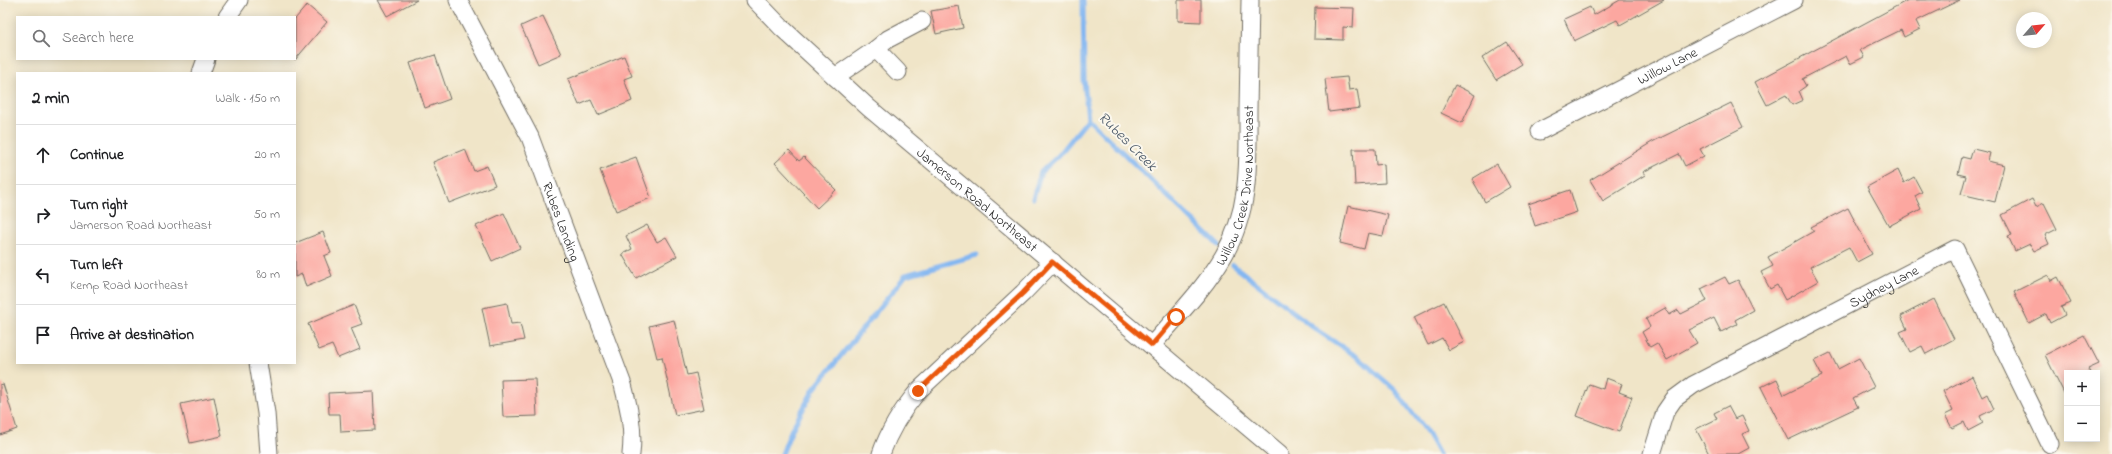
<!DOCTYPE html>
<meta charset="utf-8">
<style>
:root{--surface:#fff;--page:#f6f6f6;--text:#202124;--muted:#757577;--line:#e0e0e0}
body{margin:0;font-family:"Indie Flower",sans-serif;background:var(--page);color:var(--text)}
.controls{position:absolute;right:12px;bottom:12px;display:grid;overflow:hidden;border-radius:0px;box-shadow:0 2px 10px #0003}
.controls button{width:36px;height:36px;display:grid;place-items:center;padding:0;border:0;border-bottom:1px solid var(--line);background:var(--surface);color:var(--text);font:20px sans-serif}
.compass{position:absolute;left:2016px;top:12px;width:36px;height:36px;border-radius:50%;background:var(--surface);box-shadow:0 2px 10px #0003;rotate:62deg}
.stop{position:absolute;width:12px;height:12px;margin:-9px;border:3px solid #ea580c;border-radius:50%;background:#fff}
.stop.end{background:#ea580c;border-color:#fff;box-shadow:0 1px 4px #0008}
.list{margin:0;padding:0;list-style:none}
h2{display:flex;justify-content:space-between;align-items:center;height:52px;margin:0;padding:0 16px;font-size:17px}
h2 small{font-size:13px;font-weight:400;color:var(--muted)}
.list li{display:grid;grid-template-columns:26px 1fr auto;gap:12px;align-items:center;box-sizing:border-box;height:60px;padding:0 16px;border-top:1px solid var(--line)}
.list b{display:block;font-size:15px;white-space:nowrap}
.list p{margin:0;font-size:13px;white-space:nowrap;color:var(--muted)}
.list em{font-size:13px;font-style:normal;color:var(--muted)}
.icon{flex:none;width:22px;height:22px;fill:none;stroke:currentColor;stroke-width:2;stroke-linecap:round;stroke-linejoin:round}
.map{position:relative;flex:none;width:2112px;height:454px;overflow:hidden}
.search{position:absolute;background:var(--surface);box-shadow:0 2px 10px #0003;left:16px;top:16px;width:280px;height:44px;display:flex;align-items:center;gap:10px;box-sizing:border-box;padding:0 14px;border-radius:0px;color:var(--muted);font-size:15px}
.panel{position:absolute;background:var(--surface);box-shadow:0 2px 10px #0003;left:16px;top:72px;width:280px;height:292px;border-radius:0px}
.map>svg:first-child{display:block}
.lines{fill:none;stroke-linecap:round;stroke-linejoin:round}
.stream{stroke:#84b7f1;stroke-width:5}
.building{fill:#fca7a0}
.minor-casing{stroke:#706c62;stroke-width:19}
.minor{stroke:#fff;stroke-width:17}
.route{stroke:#ea580c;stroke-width:5}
.labels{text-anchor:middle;stroke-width:4;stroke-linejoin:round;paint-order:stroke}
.street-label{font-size:14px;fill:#2b2b2b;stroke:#fbf7ec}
.water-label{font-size:15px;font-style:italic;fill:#465566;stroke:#fbf7ec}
</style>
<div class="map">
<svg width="2112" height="454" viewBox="0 0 2112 454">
<rect width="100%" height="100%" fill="#fbf7ec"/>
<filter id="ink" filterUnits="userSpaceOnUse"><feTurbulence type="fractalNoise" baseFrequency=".025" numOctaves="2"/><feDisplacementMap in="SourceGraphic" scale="8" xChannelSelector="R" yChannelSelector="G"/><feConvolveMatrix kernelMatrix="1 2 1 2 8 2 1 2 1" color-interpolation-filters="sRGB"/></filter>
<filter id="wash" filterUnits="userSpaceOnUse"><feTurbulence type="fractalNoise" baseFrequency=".012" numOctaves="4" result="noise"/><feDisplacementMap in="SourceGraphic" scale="16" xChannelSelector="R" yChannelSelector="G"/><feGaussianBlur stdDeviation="0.9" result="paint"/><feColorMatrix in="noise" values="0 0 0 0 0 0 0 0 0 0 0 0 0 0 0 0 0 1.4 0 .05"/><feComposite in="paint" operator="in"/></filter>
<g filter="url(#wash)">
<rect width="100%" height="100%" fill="#f0e5c8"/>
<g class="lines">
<g class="stream">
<path d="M 1083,0 L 1084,80 L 1088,119 L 1219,246"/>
<path d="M 1033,198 L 1041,172 L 1059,155 L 1088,119"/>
<path d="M 1233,265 L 1318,331 L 1359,358 L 1395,390 L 1425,429 L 1439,454"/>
<path d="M 782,454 L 791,431 L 814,389 L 906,275 L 977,255"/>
</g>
</g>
<g id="blocks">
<g class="building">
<path d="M 378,0 L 417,0 L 387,16 Z"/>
<path d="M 1178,0 L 1201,0 L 1201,22 L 1178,21 Z"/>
<path d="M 1620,0 L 1664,0 L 1620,25 L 1617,20 L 1574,41 L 1564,19 L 1590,7 L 1594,15 Z"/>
<path d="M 1908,0 L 1960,0 L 1916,21 L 1920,29 L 1904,37 L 1901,30 L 1860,50 L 1864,57 L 1850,64 L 1846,56 L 1802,79 L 1806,86 L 1799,91 L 1803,100 L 1792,105 L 1786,95 L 1767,105 L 1755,82 Z"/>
<path d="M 307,5 L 327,22 L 295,60 L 295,19 Z"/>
<path d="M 959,6 L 963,28 L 936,34 L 931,11 Z"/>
<path d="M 1315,7 L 1354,8 L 1353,28 L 1343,27 L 1343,40 L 1314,39 Z"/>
<path d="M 543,16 L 561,54 L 538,64 L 521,26 Z"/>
<path d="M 1507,42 L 1522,64 L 1496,80 L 1482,58 Z"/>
<path d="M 435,55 L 450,99 L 425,108 L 410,63 Z"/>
<path d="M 624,56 L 632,76 L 624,79 L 632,101 L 598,115 L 591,100 L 579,105 L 568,79 Z"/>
<path d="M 1347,77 L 1349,90 L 1357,89 L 1360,108 L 1329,112 L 1325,79 Z"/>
<path d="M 1455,85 L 1475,95 L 1462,123 L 1441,113 Z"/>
<path d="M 1731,103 L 1743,127 L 1700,149 L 1704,156 L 1685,166 L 1679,154 L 1643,172 L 1645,175 L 1603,201 L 1590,180 L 1652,142 Z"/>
<path d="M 465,149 L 474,171 L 487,166 L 495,185 L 449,203 L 433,162 Z"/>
<path d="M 1353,149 L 1375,149 L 1376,165 L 1384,164 L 1385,183 L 1355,185 Z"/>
<path d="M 1973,149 L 1990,153 L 1988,161 L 2004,165 L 1995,202 L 1961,194 L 1966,176 L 1958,174 L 1962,157 L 1970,159 Z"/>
<path d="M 789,150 L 799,161 L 804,157 L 836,190 L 817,208 L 775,163 Z"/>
<path d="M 636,157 L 651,198 L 616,211 L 600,170 Z"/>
<path d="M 1497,164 L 1510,187 L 1485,202 L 1472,179 Z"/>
<path d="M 1898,170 L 1904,183 L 1914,177 L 1922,192 L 1915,196 L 1921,209 L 1889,226 L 1867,187 Z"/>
<path d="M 1570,190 L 1577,212 L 1535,226 L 1528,204 Z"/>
<path d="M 2032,199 L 2036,207 L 2044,203 L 2057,229 L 2045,235 L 2049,244 L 2034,251 L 2030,244 L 2015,251 L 2008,236 L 2012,235 L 2002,215 Z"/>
<path d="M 1348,206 L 1388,215 L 1383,236 L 1368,233 L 1364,249 L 1340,243 Z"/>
<path d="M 1848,208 L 1872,254 L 1857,262 L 1849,247 L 1810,267 L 1818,281 L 1785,300 L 1777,285 L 1770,289 L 1761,272 L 1773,266 L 1768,257 L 1814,231 L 1811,227 Z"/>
<path d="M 504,213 L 520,248 L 492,261 L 476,226 Z"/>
<path d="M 647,225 L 657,242 L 666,237 L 677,256 L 636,278 L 622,254 L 632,249 L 626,236 Z"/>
<path d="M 323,232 L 331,253 L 324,256 L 332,276 L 306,287 L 302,274 L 295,277 L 295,243 Z"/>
<path d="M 2048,275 L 2051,281 L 2058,277 L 2071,303 L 2061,307 L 2065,315 L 2050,323 L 2046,314 L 2029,323 L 2014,292 Z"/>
<path d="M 1725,277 L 1729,284 L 1738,280 L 1753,310 L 1735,320 L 1737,324 L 1721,332 L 1714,318 L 1689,330 L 1697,343 L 1667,360 L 1657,343 L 1650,347 L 1642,332 L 1650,327 L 1646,319 L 1665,308 L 1669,315 L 1678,310 L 1681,314 L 1707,301 L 1701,289 Z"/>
<path d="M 1934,299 L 1954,339 L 1926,354 L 1922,346 L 1910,352 L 1900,332 L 1907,329 L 1901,316 Z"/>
<path d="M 1444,302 L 1464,342 L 1449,350 L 1442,338 L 1428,345 L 1414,317 Z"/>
<path d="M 507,303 L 511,324 L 520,323 L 524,340 L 490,346 L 482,308 Z"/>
<path d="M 354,305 L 362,324 L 351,328 L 360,349 L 338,358 L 332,345 L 319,350 L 308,324 Z"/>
<path d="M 674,320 L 687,375 L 696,373 L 704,409 L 675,415 L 662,357 L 657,358 L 649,326 Z"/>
<path d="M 2084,335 L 2099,364 L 2088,369 L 2090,373 L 2067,373 L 2067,399 L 2045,355 Z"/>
<path d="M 1830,353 L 1838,369 L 1859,358 L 1874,387 L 1853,398 L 1858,407 L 1788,440 L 1761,387 L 1777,379 L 1784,395 L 1822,376 L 1814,361 Z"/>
<path d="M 1972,376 L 1982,397 L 1987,394 L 1994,409 L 1980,416 L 1983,423 L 1968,431 L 1964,422 L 1952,428 L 1945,415 L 1953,411 L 1943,391 Z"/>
<path d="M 1606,378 L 1622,384 L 1619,392 L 1632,397 L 1619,432 L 1577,416 L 1589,384 L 1603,389 Z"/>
<path d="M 535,379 L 537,416 L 503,417 L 501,380 Z"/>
<path d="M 3,384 L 17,429 L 0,435 L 0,385 Z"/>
<path d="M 373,391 L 375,430 L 341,432 L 340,414 L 329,414 L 328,393 Z"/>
<path d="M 214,397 L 222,436 L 190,443 L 181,404 Z"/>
<path d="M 1728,406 L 1735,419 L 1742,416 L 1749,431 L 1742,434 L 1749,448 L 1738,454 L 1709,454 L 1696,429 L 1717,419 L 1714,413 Z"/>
</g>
</g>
</g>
<g filter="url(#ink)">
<use href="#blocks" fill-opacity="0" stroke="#706c62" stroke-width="1"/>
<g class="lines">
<defs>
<g id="minor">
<path id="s1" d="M 458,0 L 530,137 L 623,385 C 629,408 634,430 631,454"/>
<path id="s2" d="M 755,0 L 782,28 L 869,108 L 1280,454"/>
<path d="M 227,17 L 239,0"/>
<path d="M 876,49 L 888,39 L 922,21"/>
<path d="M 201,73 L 206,59"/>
<path d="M 835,77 L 876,49 L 898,72"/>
<path id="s3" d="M 1540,131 L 1794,0"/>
<path id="s4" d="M 1152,345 C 1177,316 1205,288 1224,255 C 1251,208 1248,161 1248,110 C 1249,73 1249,37 1250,0"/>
<path d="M 258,363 L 266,413 L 269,454"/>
<path d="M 881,454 C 889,431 902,410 918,391 L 1023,293 L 1053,262"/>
<path id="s5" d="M 1652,454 L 1665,412 L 1674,399 L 1693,385 L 1955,249 L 2050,444"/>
</g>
</defs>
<use href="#minor" class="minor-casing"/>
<use href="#minor" class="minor"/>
</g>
</g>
<g class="lines" filter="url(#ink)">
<path class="route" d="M 918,391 L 1023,293 L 1052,262 L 1152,345 L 1176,317"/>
</g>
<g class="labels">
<g class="street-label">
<text dy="5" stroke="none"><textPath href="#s3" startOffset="143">Willow Lane</textPath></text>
<text dy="5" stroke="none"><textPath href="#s4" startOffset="187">Willow Creek Drive Northeast</textPath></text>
<text dy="5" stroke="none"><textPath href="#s2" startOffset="299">Jamerson Road Northeast</textPath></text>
<text dy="5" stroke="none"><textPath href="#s1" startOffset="245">Rubes Landing</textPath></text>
<text dy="5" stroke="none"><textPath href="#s5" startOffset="298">Sydney Lane</textPath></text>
</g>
<g class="water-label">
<text transform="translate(1128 141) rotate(45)" y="5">Rubes Creek</text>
</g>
</g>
</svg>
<div class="controls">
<button>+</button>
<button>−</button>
</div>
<svg class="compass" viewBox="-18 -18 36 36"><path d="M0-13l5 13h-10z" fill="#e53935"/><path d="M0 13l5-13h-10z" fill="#757577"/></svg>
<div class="stop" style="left:1176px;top:317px"></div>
<div class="stop end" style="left:918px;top:391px"></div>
<div class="search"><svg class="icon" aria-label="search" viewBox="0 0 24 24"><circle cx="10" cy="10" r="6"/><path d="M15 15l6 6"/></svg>Search here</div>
<section class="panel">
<h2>2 min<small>Walk · 150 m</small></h2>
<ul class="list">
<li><svg class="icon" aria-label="ahead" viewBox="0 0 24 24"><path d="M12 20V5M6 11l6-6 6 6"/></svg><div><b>Continue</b></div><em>20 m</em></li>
<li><svg class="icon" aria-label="right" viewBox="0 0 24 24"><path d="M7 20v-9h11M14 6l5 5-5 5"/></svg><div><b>Turn right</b><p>Jamerson Road Northeast</p></div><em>50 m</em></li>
<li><svg class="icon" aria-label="left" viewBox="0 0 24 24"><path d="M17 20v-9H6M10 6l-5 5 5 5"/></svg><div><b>Turn left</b><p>Kemp Road Northeast</p></div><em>80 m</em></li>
<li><svg class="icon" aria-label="arrive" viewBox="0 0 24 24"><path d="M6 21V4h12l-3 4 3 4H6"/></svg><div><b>Arrive at destination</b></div></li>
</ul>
</section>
</div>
